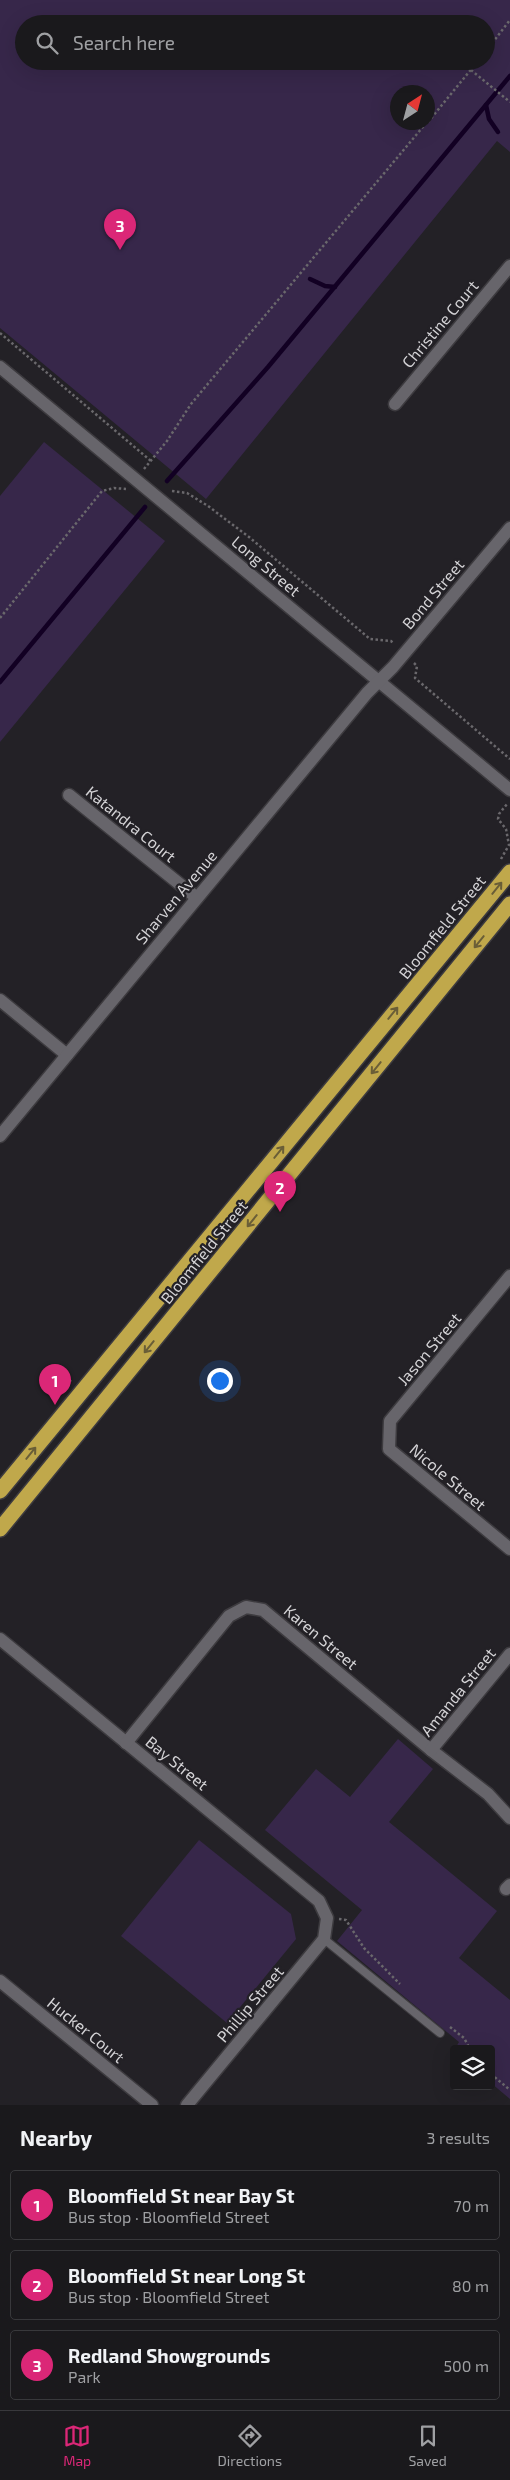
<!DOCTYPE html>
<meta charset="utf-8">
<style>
:root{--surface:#1a191c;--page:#232225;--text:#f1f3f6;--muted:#9fa0a3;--line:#38383b;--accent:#db2777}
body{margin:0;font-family:"Exo 2",sans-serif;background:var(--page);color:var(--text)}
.controls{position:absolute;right:15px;bottom:15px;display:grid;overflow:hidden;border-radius:5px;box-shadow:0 5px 20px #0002}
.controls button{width:45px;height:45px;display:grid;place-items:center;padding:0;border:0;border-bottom:1px solid var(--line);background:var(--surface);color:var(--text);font:25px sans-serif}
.compass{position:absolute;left:390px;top:85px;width:45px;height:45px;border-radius:50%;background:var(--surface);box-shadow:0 5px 20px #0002;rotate:36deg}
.you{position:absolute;left:219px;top:1380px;width:18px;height:18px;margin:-12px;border:4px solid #fff;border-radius:50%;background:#1a73e8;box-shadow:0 0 0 8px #1a73e833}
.badge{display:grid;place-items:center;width:32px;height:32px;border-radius:50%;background:var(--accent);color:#fff;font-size:16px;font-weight:700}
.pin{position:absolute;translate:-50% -41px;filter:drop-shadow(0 1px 2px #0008)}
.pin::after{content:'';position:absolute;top:26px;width:18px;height:15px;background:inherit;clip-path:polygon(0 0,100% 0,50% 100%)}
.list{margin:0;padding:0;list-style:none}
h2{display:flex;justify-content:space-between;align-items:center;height:65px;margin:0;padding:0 20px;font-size:21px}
h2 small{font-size:16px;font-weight:400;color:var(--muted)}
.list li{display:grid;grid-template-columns:32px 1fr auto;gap:15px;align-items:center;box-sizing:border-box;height:70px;margin:0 10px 10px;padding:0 10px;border:1px solid var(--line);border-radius:5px}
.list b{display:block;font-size:19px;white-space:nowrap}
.list p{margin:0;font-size:16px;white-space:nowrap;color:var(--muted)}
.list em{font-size:16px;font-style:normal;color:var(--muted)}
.icon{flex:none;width:28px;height:28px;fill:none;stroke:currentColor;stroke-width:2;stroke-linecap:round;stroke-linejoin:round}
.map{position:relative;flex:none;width:510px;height:2105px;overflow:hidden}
.search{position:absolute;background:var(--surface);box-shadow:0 5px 20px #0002;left:15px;right:15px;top:15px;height:55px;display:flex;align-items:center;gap:12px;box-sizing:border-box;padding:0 18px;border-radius:28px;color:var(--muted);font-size:19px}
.sheet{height:305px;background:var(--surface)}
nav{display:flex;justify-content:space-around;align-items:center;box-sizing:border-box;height:70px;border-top:1px solid var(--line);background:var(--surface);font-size:14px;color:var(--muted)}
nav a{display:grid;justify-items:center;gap:2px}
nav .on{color:var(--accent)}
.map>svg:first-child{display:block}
.green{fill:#37274a;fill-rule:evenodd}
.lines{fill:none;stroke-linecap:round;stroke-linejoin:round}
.stream{stroke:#120023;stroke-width:4.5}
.lane-casing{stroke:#3d3b3f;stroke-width:10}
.street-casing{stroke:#3d3b3f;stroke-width:15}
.highway-casing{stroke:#3d3b3f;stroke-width:18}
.path{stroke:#6a686c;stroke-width:2.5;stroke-dasharray:2.5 2.5;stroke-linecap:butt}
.lane{stroke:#67656b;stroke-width:8}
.street{stroke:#67656b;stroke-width:12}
.highway{stroke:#c0a84b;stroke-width:15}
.oneway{stroke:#6a5e37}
.labels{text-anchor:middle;stroke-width:4.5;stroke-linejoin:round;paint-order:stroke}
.street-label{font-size:16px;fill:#d4d3d6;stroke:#232126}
</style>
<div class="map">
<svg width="510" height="2105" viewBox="0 0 510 2105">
<rect width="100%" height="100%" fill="#232126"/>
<g class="green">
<path d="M 0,0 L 510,0 L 510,152 L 497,141 L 206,499 L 0,328 ZM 24,24 L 486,24 L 486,61 L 24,61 ZM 428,92 L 428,122 L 398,122 L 398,92 Z"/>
<path d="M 44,442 L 165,541 L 0,742 L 0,496 Z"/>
<path d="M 398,1739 L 433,1769 L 389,1822 L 497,1911 L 459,1958 L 510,2000 L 510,2099 L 491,2083 L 491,2049 L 455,2049 L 459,2042 L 337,1941 L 362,1910 L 265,1830 L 316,1769 L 350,1797 Z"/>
<path d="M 199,1840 L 291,1914 L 296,1939 L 227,2023 L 121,1936 Z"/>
</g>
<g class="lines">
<g class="stream">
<path d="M 486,105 L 489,119 L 498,132"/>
<path d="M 310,279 L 325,286 L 335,287"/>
<path d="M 167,481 L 268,367 L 510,76"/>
<path d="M 0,682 L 145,507"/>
</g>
<defs>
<path id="lane" d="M 324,1939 L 440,2033"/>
<g id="street">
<path d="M 0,367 L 510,790"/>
<path d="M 395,404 L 510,266"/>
<path d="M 69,795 L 197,898"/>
<path d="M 0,1000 L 67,1055"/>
<path d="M 0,1136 L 367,693 L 393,667 L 510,528"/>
<path d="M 510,1276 L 390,1421 L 389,1449 L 510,1549"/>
<path d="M 0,1639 L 319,1901 L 327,1918 L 324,1939 L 187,2105"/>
<path d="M 126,1743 L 229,1616 L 246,1607 L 263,1610 L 431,1750 L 488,1794 L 510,1818"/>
<path d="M 431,1750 L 510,1654"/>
<path d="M 506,1889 L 510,1885"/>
<path d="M 0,1981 L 152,2105"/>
</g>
<g id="highway">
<path d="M 0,1491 L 510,872"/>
<path d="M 0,1529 L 510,904"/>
</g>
</defs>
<use href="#lane" class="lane-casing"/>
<use href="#street" class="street-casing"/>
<use href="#highway" class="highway-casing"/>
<g class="path">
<path d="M 486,51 L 510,20"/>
<path d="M 471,70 L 510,102"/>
<path d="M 428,122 L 478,61"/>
<path d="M 0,333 L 151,461"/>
<path d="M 144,469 L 167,441 L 191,404 L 427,122"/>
<path d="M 172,491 L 187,493 L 208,506 L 249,537 L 370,639 L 391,641 L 394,644"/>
<path d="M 0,618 L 102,491 L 114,488 L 126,489"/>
<path d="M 414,663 L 417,666 L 415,678 L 510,759"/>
<path d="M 501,859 L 509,845 L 506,829 L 498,819 L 499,814 L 507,804"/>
<path d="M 57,1397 L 71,1380"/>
<path d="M 339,1919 L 346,1920 L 364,1948 L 400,1984"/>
<path d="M 450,2027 L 464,2038 L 470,2049"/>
<path d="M 491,2074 L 510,2090"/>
</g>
<use href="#lane" class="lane"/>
<use href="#street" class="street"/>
<use href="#highway" class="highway"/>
</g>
<defs><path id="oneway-shaft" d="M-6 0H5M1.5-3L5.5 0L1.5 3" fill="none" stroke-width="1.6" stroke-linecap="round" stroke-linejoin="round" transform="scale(1.25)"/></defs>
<g class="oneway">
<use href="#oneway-shaft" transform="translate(497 888) rotate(-51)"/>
<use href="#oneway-shaft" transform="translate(479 942) rotate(129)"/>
<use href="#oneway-shaft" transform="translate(393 1013) rotate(-51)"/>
<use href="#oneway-shaft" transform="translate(376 1068) rotate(129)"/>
<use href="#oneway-shaft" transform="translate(279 1152) rotate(-51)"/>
<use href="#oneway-shaft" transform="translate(252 1221) rotate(129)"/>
<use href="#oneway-shaft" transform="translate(149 1347) rotate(129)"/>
<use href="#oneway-shaft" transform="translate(31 1453) rotate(-51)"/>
</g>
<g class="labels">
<g class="street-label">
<text transform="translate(440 324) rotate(-50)" y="6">Christine Court</text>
<text transform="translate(266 566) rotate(40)" y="6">Long Street</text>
<text transform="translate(433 594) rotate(-50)" y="6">Bond Street</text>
<text transform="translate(131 824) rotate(39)" y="6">Katandra Court</text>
<text transform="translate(176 897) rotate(-50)" y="6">Sharven Avenue</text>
<text transform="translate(442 927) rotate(-51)" y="6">Bloomfield Street</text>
<text transform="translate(204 1252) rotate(-51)" y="6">Bloomfield Street</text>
<text transform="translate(429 1349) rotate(-50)" y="6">Jason Street</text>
<text transform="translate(448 1477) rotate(40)" y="6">Nicole Street</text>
<text transform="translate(321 1637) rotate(40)" y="6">Karen Street</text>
<text transform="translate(458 1692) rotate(-51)" y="6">Amanda Street</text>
<text transform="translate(177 1763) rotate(39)" y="6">Bay Street</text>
<text transform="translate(250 2004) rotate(-50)" y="6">Phillip Street</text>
<text transform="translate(86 2030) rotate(39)" y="6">Hucker Court</text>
</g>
</g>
</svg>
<div class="controls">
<button><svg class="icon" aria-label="layers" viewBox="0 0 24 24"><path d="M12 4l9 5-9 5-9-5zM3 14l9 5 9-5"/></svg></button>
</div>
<svg class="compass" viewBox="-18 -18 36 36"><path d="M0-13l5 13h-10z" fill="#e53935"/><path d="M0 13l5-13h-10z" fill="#9fa0a3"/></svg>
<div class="you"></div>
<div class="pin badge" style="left:55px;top:1405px">1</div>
<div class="pin badge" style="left:280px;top:1212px">2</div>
<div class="pin badge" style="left:120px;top:250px">3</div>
<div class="search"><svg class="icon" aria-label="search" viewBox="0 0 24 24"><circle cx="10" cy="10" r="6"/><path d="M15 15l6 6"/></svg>Search here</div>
</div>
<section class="sheet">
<h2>Nearby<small>3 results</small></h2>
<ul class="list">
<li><span class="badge">1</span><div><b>Bloomfield St near Bay St</b><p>Bus stop · Bloomfield Street</p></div><em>70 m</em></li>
<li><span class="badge">2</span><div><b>Bloomfield St near Long St</b><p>Bus stop · Bloomfield Street</p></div><em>80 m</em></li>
<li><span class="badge">3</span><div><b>Redland Showgrounds</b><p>Park</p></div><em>500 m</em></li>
</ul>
</section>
<nav>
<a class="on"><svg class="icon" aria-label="map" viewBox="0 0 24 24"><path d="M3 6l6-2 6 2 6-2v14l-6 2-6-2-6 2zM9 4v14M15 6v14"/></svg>Map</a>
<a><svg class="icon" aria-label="directions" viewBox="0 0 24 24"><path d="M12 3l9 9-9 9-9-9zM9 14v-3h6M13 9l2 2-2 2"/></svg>Directions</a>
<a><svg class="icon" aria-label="saved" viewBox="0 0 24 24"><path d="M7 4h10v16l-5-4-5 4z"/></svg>Saved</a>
</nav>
